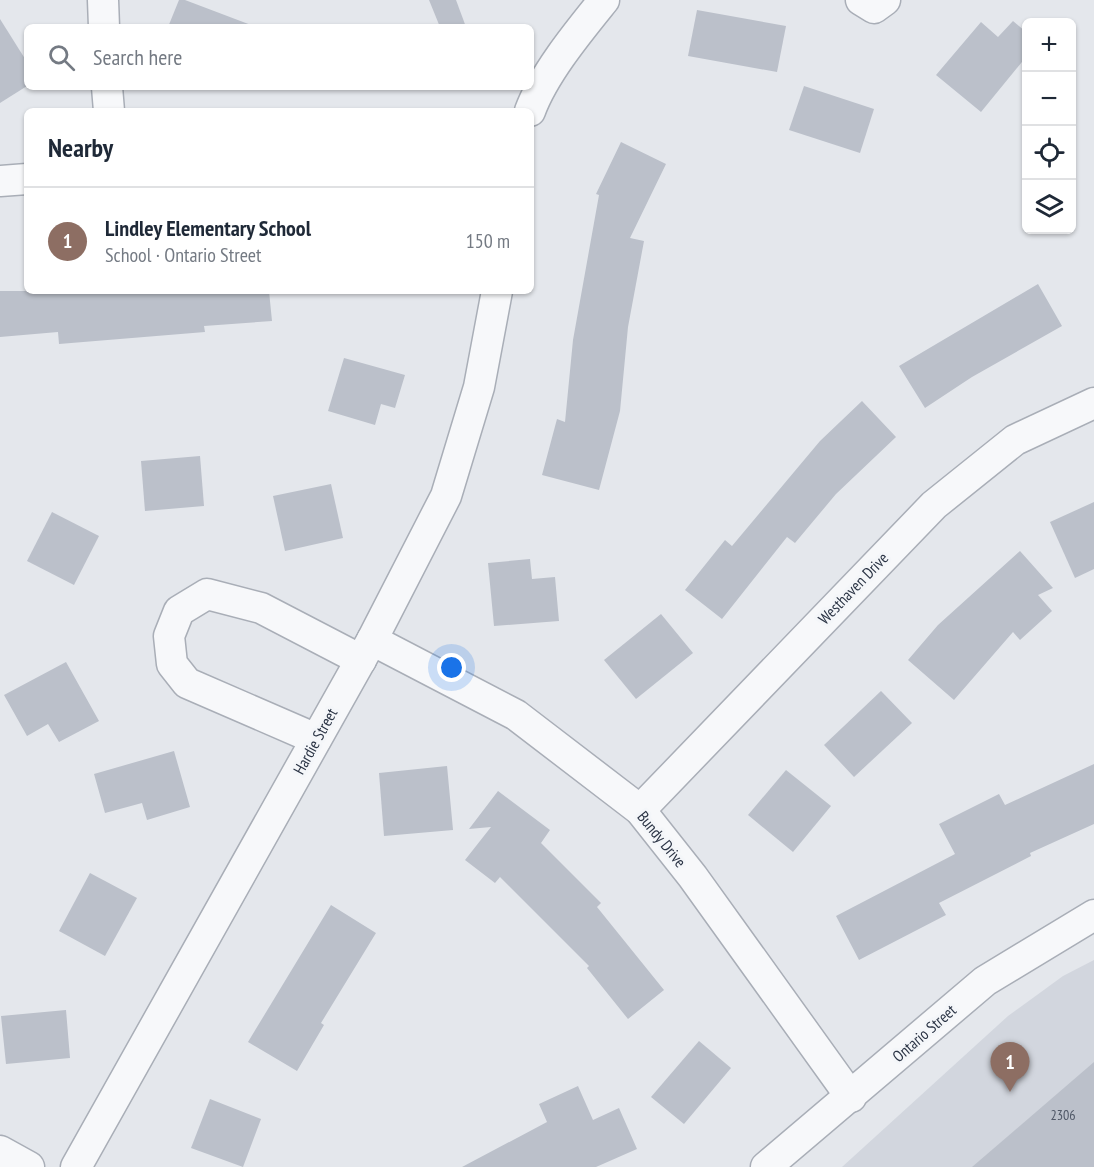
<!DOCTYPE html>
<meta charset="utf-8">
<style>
:root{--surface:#fff;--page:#f2f2f3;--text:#1f2937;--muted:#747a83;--line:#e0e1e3;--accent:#7c3aed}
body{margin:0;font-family:"PT Sans Narrow",sans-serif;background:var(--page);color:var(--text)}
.controls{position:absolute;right:18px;top:18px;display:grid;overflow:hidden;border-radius:9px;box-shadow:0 2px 4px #0004}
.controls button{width:54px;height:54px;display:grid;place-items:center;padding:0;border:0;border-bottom:2px solid var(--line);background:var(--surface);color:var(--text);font:30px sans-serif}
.you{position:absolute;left:452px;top:668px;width:21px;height:21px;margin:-15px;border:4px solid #fff;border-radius:50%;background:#1a73e8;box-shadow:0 0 0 9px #1a73e833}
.badge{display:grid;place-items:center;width:39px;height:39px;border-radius:50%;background:var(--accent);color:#fff;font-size:20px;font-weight:700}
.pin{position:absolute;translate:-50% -50px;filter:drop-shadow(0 2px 3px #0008)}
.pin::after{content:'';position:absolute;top:32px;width:21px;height:18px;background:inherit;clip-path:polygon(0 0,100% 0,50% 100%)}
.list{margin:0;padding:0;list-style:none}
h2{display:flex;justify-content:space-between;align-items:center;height:78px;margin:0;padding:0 24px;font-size:26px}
h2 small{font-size:20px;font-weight:400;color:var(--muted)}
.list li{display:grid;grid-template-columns:39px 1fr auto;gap:18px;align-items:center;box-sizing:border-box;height:108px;padding:0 24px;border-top:2px solid var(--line)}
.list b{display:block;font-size:22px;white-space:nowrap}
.list p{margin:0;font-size:20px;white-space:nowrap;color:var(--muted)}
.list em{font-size:20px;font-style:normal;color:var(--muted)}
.icon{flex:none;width:33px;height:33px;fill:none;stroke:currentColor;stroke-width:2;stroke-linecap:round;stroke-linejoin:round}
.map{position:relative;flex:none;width:1094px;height:1167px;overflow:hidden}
.search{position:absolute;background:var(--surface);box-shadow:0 2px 4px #0004;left:24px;top:24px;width:510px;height:66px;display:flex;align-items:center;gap:15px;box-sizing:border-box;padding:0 21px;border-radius:9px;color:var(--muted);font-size:22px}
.panel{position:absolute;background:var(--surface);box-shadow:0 2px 4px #0004;left:24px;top:108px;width:510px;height:186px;border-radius:9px}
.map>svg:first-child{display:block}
.built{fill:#d2d6de}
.building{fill:#bbc0ca}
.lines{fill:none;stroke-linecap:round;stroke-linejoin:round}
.minor-casing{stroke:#a9aeb7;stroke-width:33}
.minor{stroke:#f7f8fa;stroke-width:30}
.labels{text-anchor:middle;stroke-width:6;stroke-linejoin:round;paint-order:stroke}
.number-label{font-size:14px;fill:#4f5766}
.street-label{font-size:16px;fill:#2b3445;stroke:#f4f6f9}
</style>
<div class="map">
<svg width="1094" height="1167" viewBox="0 0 1094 1167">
<rect width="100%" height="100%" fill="#e4e7ec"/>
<path class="built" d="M 1094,960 L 1094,1167 L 842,1167 L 1008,1016 L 1063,976 Z"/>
<g class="building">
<path d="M 179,0 L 185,0 L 251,25 L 250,27 L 168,27 Z"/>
<path d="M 429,0 L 456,0 L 466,27 L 440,27 Z"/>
<path d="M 697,10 L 786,26 L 777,72 L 688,56 Z"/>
<path d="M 0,19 L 27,62 L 27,86 L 0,103 Z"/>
<path d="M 1013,21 L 1026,32 L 1026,57 L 981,112 L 936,75 L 981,22 L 998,37 Z"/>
<path d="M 804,86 L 874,109 L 860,153 L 789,130 Z"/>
<path d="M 621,142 L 666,164 L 630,238 L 644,241 L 628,327 L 620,411 L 599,490 L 542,475 L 557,419 L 565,422 L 573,340 L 599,195 L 596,194 Z"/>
<path d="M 1038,284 L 1062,326 L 972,377 L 925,408 L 899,366 Z"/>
<path d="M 0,291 L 269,291 L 272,321 L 204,326 L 205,332 L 59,344 L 58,332 L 0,337 Z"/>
<path d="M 344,358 L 405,375 L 395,408 L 381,404 L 375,425 L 328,411 Z"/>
<path d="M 862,401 L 896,437 L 836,494 L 795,543 L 787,537 L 722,619 L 685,590 L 725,540 L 732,546 L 820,441 Z"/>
<path d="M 200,456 L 204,506 L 145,511 L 141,461 Z"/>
<path d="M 331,484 L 343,538 L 285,551 L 273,496 Z"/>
<path d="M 1094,502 L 1094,569 L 1075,578 L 1050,522 Z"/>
<path d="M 52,512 L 99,536 L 74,585 L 27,561 Z"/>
<path d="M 1020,551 L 1053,588 L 1038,595 L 1052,611 L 1020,640 L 1013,632 L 954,700 L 908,660 L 938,625 Z"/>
<path d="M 530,559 L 532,579 L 555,577 L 559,621 L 494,626 L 488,563 Z"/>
<path d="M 661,614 L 693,653 L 636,699 L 604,660 Z"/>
<path d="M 66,662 L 99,721 L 59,742 L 48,724 L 27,736 L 4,695 Z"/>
<path d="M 881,691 L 912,723 L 854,777 L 824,745 Z"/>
<path d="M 174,751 L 190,807 L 147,820 L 142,803 L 105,813 L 94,774 Z"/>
<path d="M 1094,764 L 1094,824 L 1030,853 L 1031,856 L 939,903 L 946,915 L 859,960 L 836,916 L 955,854 L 939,824 L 999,794 L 1005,805 Z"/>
<path d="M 447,766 L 453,830 L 384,836 L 379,773 Z"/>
<path d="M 786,770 L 831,806 L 793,852 L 748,815 Z"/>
<path d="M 498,791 L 550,830 L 541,843 L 601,903 L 597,907 L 664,990 L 628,1019 L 587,968 L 589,966 L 500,877 L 495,883 L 465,860 L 491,827 L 469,829 Z"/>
<path d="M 90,873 L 137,898 L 105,956 L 59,931 Z"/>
<path d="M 331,905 L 376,933 L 321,1023 L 324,1025 L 297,1071 L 248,1042 Z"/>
<path d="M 66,1010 L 70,1058 L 6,1064 L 1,1016 Z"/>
<path d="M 699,1041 L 731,1068 L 684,1124 L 651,1097 Z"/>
<path d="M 1094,1062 L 1094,1167 L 972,1167 Z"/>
<path d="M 578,1086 L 593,1120 L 619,1108 L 637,1149 L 596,1167 L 462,1167 L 547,1122 L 539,1104 Z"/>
<path d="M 210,1099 L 261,1119 L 243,1167 L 191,1148 Z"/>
</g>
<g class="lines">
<defs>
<g id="minor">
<path d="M 103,0 L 104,27"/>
<path d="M 861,0 L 874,8 L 885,0"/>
<path d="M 107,87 L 109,111"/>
<path d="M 530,111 C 544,73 579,31 604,0"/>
<path d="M 0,181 L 27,179"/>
<path d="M 372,640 L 516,715 L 640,810 L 693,877 L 851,1097"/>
<path d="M 316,739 L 187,683 L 172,664 L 169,636 L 179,611 L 207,594 L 261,608 L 361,660"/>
<path d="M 640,810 L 934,505 L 1015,440 L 1094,403"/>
<path d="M 0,1151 L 29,1167"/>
<path d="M 76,1167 L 372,640 L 446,496 L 479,387 L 497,291"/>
<path d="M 766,1167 L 985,981 L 1094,915"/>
</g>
</defs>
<use href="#minor" class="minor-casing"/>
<use href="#minor" class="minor"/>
</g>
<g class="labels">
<g class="number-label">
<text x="1063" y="1120">2306</text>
</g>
<g class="street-label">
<text transform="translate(853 588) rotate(-46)" y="6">Westhaven Drive</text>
<text transform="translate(315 741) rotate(-61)" y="6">Hardie Street</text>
<text transform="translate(662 839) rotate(51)" y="6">Bundy Drive</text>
<text transform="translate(924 1033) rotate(-41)" y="6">Ontario Street</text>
</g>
</g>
</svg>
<div class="controls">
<button>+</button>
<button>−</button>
<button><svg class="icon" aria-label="locate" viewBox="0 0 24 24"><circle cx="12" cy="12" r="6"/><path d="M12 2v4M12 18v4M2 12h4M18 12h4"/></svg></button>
<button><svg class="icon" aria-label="layers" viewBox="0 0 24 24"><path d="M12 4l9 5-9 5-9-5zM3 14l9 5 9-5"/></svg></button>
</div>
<div class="you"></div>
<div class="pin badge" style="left:1010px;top:1092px;background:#8d6e63">1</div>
<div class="search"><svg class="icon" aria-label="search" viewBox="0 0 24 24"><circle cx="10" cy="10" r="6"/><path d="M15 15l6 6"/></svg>Search here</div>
<section class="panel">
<h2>Nearby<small></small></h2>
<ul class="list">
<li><span class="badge" style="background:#8d6e63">1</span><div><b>Lindley Elementary School</b><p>School · Ontario Street</p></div><em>150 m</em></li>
</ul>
</section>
</div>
